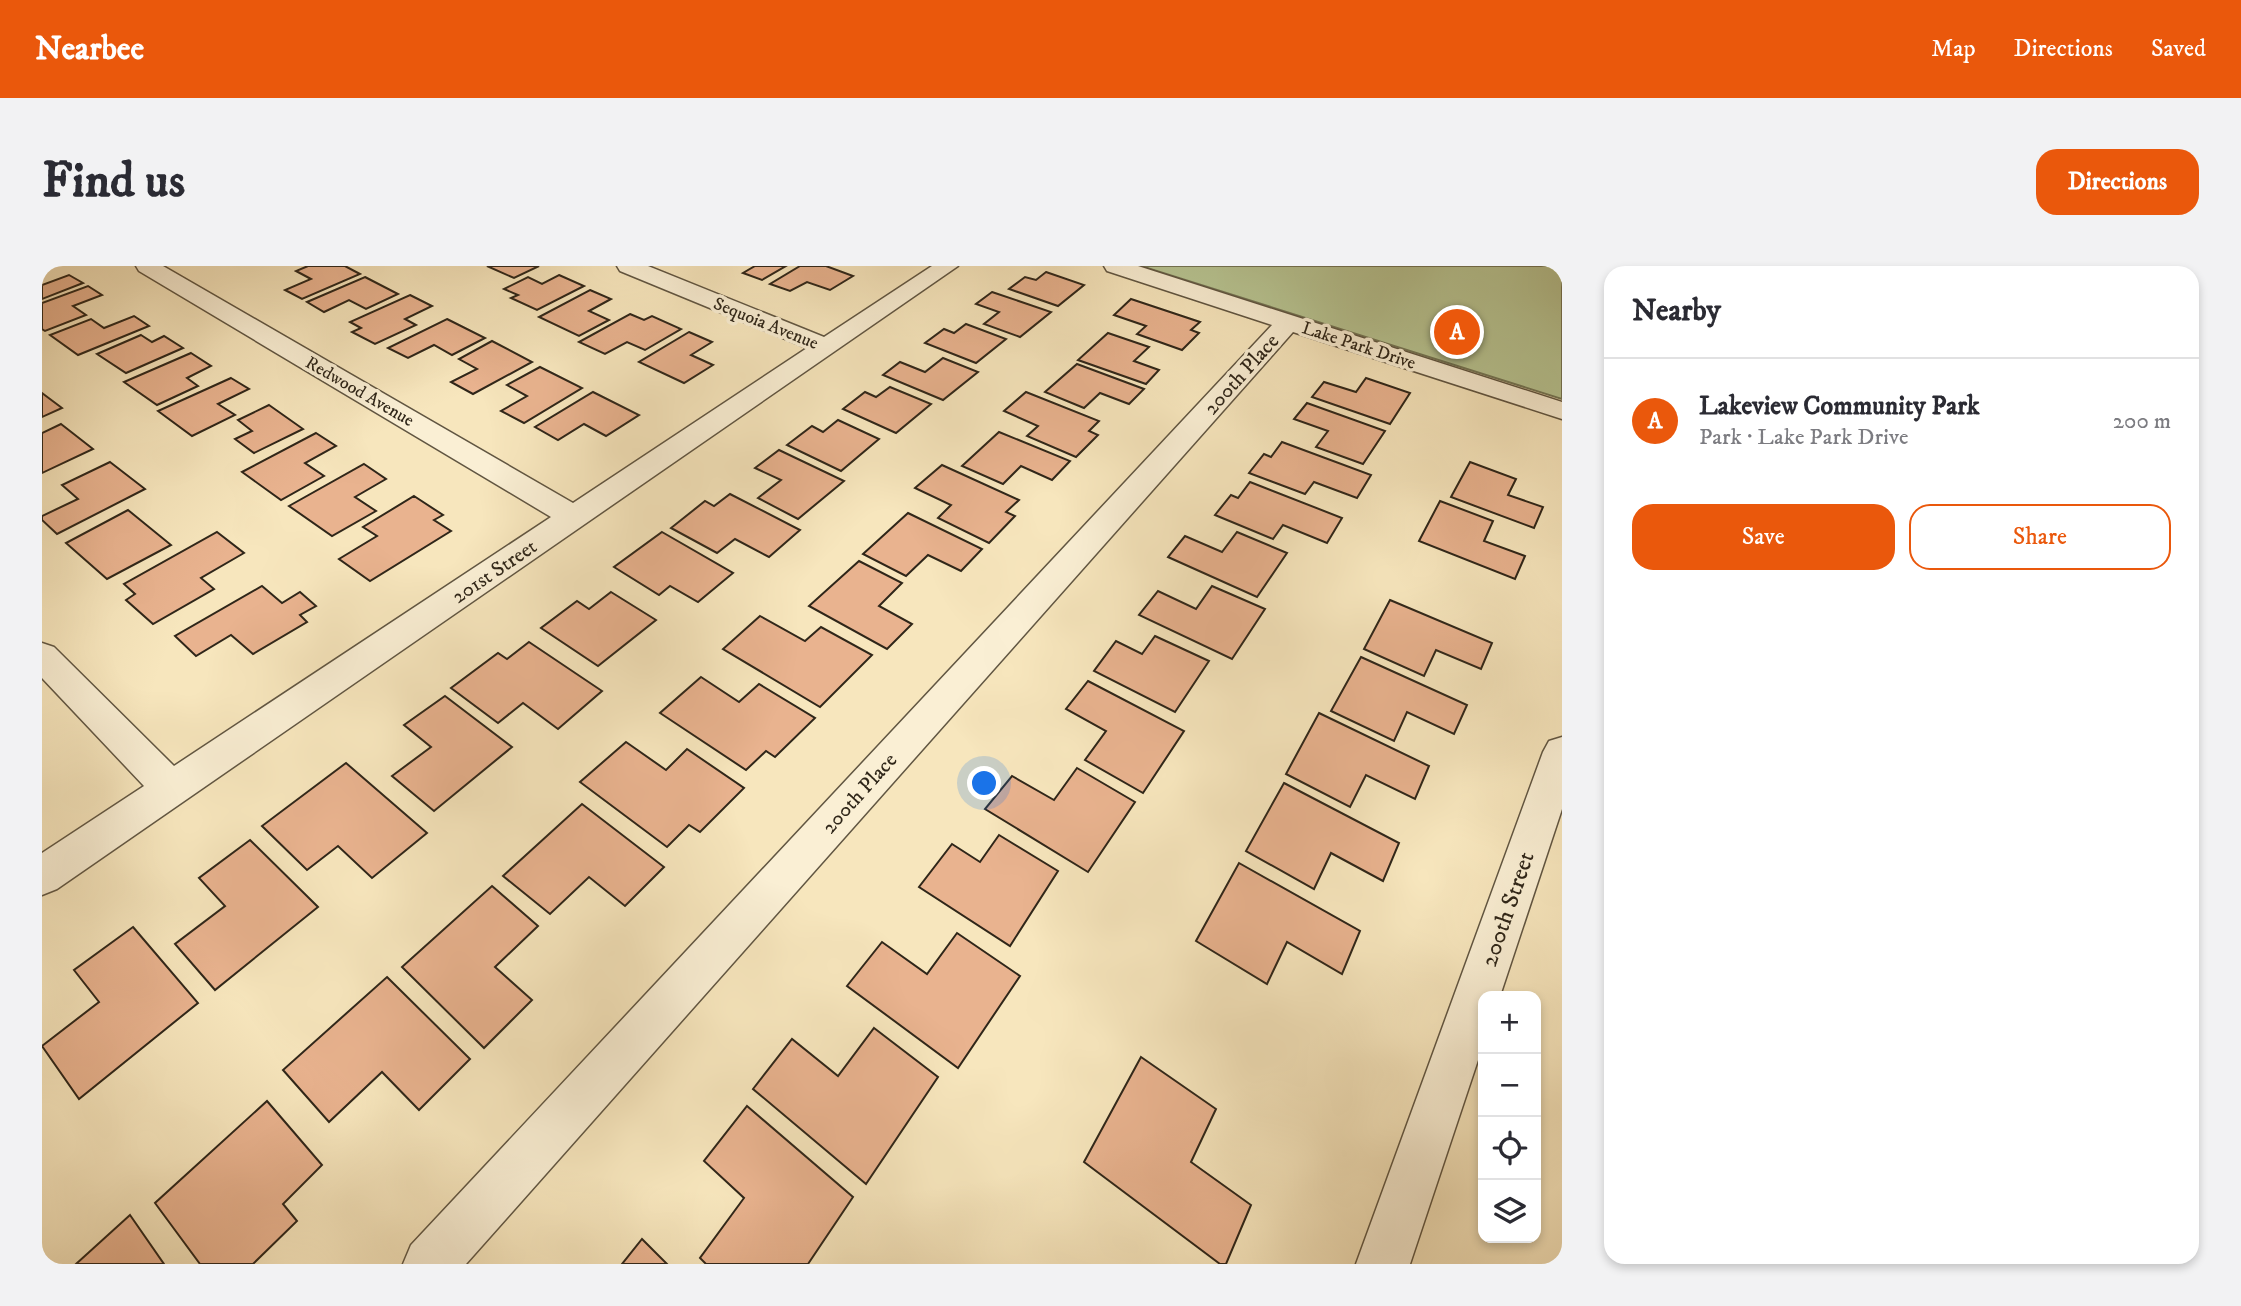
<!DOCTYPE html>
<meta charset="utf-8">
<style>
:root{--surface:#fff;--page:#f2f2f3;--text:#2b2b33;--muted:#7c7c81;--line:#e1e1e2;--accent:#ea580c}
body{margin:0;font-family:"IM FELL DW Pica",serif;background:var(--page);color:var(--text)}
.controls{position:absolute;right:21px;bottom:21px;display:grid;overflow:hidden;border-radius:14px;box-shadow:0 4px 10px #0003}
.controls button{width:63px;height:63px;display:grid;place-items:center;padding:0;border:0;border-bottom:2px solid var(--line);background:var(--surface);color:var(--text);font:35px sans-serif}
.you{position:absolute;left:943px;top:518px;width:24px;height:24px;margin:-18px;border:5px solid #fff;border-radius:50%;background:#1a73e8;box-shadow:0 0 0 10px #1a73e833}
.badge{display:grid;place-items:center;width:46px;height:46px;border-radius:50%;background:var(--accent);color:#fff;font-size:23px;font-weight:700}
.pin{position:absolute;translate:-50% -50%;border:4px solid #fff;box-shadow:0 2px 7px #0006}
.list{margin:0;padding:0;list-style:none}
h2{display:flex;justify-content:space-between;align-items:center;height:91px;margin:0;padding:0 28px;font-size:30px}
h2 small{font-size:23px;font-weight:400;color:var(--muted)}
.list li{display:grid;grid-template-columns:46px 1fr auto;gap:21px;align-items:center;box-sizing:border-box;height:126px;padding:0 28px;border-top:2px solid var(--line)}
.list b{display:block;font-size:26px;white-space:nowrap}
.list p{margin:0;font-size:23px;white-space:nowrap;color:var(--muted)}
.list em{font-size:23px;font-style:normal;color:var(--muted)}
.actions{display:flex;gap:14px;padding:21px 28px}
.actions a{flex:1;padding:16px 0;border:2px solid var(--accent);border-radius:21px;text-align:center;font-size:24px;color:var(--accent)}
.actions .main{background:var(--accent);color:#fff}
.icon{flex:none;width:38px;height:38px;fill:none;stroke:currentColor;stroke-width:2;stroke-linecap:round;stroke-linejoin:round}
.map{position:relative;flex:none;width:1520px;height:998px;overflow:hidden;border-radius:21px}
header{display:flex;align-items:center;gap:42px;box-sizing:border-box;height:98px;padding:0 35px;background:var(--accent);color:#fff}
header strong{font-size:33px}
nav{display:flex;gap:38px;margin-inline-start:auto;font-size:24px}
.intro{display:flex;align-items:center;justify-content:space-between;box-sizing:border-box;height:168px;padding:0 42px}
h1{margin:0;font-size:49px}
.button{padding:18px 32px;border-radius:21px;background:var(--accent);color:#fff;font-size:24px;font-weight:700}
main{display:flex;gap:42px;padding:0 42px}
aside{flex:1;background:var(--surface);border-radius:21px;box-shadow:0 4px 10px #0003}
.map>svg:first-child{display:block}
.green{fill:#b8c694;stroke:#747656;stroke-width:2}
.building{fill:#e9b38f;stroke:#2f2619;stroke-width:2}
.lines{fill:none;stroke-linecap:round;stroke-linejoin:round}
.minor-casing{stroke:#615642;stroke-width:3}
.minor{fill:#faefd4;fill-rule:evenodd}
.labels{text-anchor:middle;stroke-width:7;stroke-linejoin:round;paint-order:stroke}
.far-street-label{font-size:18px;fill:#2f2619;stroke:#faefd4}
.street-label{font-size:21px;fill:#2f2619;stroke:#faefd4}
.near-street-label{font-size:24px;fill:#2f2619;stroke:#faefd4}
</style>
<header>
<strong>Nearbee</strong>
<nav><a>Map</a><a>Directions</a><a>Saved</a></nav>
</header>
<div class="intro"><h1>Find us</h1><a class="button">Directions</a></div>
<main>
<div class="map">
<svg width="1520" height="998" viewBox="0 0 1520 998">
<rect width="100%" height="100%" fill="#f7e6bd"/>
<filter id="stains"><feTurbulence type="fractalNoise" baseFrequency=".00286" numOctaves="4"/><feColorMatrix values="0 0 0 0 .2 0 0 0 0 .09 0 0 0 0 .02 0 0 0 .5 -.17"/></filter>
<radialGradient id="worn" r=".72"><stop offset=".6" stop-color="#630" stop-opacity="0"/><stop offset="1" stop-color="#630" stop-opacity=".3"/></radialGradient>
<path class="green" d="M 1099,0 L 1520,0 L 1520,133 Z"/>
<g class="building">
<path d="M 266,0 L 303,0 L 318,8 L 260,33 L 243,24 L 269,13 L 254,5 Z"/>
<path d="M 445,0 L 497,0 L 472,12 Z"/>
<path d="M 713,0 L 744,0 L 720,14 L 701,7 Z"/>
<path d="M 758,0 L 784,0 L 811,10 L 788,24 L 765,16 L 748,25 L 728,18 Z"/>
<path d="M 1004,6 L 1042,19 L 1016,40 L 967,23 L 983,11 L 994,14 Z"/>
<path d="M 27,9 L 41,17 L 0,33 L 0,19 Z"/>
<path d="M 517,9 L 542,20 L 495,44 L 469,32 L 476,29 L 462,23 L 486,11 L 500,18 Z"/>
<path d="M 323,11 L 356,28 L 324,43 L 307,34 L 282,46 L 265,36 Z"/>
<path d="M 46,20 L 60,29 L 31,40 L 44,49 L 3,65 L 0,63 L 0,37 Z"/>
<path d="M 548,24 L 569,33 L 547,45 L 567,54 L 537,70 L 497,51 Z"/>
<path d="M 950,26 L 1009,46 L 978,71 L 942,58 L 957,46 L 934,38 Z"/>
<path d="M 368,29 L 390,40 L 363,53 L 374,59 L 333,78 L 310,66 L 319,62 L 308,56 Z"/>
<path d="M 1089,33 L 1158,56 L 1149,64 L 1157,67 L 1140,84 L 1095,68 L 1104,60 L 1072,49 Z"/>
<path d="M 588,48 L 602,54 L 610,50 L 639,63 L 603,84 L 585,76 L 563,88 L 537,76 Z"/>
<path d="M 92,50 L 107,60 L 36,89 L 8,69 L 49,53 L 62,62 Z"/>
<path d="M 405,53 L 443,72 L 410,89 L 392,79 L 366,92 L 346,82 Z"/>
<path d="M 924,58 L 964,73 L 934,97 L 883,77 L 902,63 L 912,67 Z"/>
<path d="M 647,66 L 670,76 L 649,89 L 671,99 L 642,117 L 597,96 Z"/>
<path d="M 1066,67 L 1107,81 L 1092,95 L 1117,104 L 1104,118 L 1036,94 Z"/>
<path d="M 99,69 L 110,76 L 122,70 L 141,82 L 84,107 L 55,88 Z"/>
<path d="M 450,75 L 490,96 L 431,128 L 409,116 L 435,103 L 417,93 Z"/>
<path d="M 149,87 L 169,100 L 145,112 L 156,120 L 115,139 L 82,116 Z"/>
<path d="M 901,92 L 936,106 L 901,134 L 841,109 L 858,96 L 883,106 Z"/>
<path d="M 1035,98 L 1102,123 L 1087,138 L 1058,127 L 1042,142 L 1003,126 Z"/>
<path d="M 498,101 L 540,122 L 482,157 L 459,145 L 485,130 L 465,119 Z"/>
<path d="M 189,112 L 207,123 L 176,138 L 193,149 L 150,170 L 116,145 Z"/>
<path d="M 1324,112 L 1368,127 L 1348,158 L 1270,131 L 1282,116 L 1314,126 Z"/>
<path d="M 848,121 L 889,138 L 854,167 L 801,143 L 823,126 L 834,131 Z"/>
<path d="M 551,126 L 597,149 L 564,170 L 542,158 L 516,174 L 493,161 Z"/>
<path d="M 984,126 L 1057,155 L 1047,165 L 1056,169 L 1034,191 L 985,170 L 996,160 L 962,145 Z"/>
<path d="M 0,127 L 20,142 L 0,151 Z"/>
<path d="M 1265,137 L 1343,165 L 1321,198 L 1274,181 L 1286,165 L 1252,153 Z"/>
<path d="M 227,139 L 261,163 L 212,187 L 193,173 L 210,165 L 196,154 Z"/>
<path d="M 796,154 L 837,173 L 799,205 L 745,179 L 770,160 L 781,166 Z"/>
<path d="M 19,158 L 51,183 L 0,207 L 0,167 Z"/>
<path d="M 957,166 L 1028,195 L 1010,214 L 979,200 L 961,218 L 920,200 Z"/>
<path d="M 274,167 L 294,180 L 263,197 L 282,210 L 239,234 L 200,206 Z"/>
<path d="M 1240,176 L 1329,209 L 1315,232 L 1272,216 L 1263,228 L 1207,207 L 1222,188 L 1229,191 Z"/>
<path d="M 737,184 L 802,215 L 756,253 L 716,232 L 739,214 L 713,202 Z"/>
<path d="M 68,196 L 103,223 L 15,268 L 0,254 L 0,250 L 36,233 L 20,219 Z"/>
<path d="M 1428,196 L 1474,213 L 1466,229 L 1501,241 L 1492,262 L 1409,231 Z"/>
<path d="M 322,198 L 344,213 L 313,231 L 334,245 L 290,270 L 247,240 Z"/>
<path d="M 900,199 L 977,234 L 964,246 L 973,250 L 947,277 L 896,252 L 909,239 L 873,222 Z"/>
<path d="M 1208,216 L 1300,252 L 1285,277 L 1241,259 L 1231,273 L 1173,249 L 1189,229 L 1196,232 Z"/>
<path d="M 688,228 L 758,264 L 727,291 L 693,273 L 675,287 L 629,262 L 663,235 L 672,240 Z"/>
<path d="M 372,230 L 401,249 L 392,254 L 409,265 L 328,315 L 297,293 L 335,270 L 321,261 Z"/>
<path d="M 1398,235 L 1451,255 L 1442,275 L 1483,290 L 1473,313 L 1377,275 Z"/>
<path d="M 86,244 L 129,279 L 65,313 L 24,277 Z"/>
<path d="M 866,247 L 940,283 L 919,305 L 886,289 L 864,310 L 821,288 Z"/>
<path d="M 175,266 L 202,287 L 159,312 L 172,323 L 111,358 L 84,334 L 93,328 L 82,318 Z"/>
<path d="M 620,266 L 691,307 L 656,336 L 628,320 L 617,329 L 572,301 Z"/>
<path d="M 1195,266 L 1245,287 L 1215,331 L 1126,291 L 1143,270 L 1180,286 Z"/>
<path d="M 817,295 L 860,317 L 837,340 L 870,358 L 845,383 L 767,340 Z"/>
<path d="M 220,320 L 240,337 L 258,326 L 274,340 L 258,349 L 265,356 L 211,388 L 189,369 L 154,390 L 133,370 Z"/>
<path d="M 1170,320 L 1223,343 L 1190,393 L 1097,349 L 1116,325 L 1154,343 Z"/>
<path d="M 569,326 L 614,354 L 556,400 L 499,362 L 535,335 L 547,343 Z"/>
<path d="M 1348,334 L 1450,377 L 1439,403 L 1394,384 L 1382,410 L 1322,383 Z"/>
<path d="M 718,350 L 763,375 L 779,361 L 830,389 L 778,441 L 681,383 Z"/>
<path d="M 1113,370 L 1167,395 L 1133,446 L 1052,405 L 1074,375 L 1100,388 Z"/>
<path d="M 487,376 L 560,425 L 516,463 L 481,437 L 456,457 L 409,422 L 456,387 L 465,393 Z"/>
<path d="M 1319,391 L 1425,439 L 1412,468 L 1365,446 L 1352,475 L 1289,445 Z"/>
<path d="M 659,411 L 697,436 L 717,418 L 773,452 L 733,491 L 724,485 L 704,504 L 618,447 Z"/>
<path d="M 1046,415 L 1142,465 L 1101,527 L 1043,494 L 1064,465 L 1024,443 Z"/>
<path d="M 403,430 L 470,481 L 392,545 L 350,510 L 389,481 L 362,459 Z"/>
<path d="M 1277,447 L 1387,500 L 1373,533 L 1324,509 L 1308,541 L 1244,508 Z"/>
<path d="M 584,476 L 624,504 L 645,483 L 702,522 L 658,566 L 647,559 L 625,581 L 538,516 Z"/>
<path d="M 304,497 L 385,567 L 330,612 L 296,580 L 265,604 L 220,560 Z"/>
<path d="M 1035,502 L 1093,536 L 1046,606 L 943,543 L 970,510 L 1012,534 Z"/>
<path d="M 1242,517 L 1357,577 L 1341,615 L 1289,587 L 1272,623 L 1204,585 Z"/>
<path d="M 540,538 L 622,601 L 583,640 L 547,611 L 508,648 L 461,610 Z"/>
<path d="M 957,569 L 1016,605 L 968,680 L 877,621 L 910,578 L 938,596 Z"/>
<path d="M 208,574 L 276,641 L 173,724 L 133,678 L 183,640 L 157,612 Z"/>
<path d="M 1197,597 L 1318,665 L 1300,708 L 1245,676 L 1225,718 L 1154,675 Z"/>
<path d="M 450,620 L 496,660 L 453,701 L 490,734 L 442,782 L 360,701 Z"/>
<path d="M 91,661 L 156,737 L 37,833 L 0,780 L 57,736 L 32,704 Z"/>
<path d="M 915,667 L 978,710 L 916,802 L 805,720 L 840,676 L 885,708 Z"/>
<path d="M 345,711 L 428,793 L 377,844 L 340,806 L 287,856 L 241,804 Z"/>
<path d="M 832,762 L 896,811 L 824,918 L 711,823 L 750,773 L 796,810 Z"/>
<path d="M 1099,791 L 1174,843 L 1149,896 L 1209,939 L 1184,998 L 1178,998 L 1042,896 Z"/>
<path d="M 225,835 L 280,899 L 241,938 L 255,955 L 211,998 L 158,998 L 113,937 Z"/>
<path d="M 705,840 L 811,931 L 766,998 L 664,998 L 658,992 L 702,932 L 662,895 Z"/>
<path d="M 88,949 L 122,998 L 34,998 Z"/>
<path d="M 600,973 L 625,998 L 580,998 Z"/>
</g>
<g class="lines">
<defs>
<g id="minor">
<path d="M 94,0 L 121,0 L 531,237 L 765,82 L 578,5 L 575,0 L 606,0 L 782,71 L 890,0 L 916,0 L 15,623 L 0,629 L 0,587 L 102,520 L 0,412 L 0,377 L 12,381 L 132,500 L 509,251 L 97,5 Z"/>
<path d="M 1062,0 L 1096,0 L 1520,136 L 1520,153 L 1251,66 L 424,998 L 361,998 L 369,979 L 1230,59 L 1065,5 Z"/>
<path d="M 1520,471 L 1520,543 L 1458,730 L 1441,730 L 1441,779 L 1368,998 L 1314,998 L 1501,486 L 1507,475 Z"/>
</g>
</defs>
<use href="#minor" class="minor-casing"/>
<use href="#minor" class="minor"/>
</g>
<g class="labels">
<g class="far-street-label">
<text transform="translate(724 57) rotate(22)" y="6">Sequoia Avenue</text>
<text transform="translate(1317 79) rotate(18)" y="6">Lake Park Drive</text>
<text transform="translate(318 125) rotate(30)" y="6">Redwood Avenue</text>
</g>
<g class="street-label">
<text transform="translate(1199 108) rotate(-48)" y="7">200th Place</text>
<text transform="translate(452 305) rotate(-34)" y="7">201st Street</text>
<text transform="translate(817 527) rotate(-48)" y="7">200th Place</text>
</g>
<g class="near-street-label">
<text transform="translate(1465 643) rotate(-71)" y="8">200th Street</text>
</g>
</g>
<rect width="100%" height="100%" filter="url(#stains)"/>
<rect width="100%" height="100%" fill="url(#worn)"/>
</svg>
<div class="controls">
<button>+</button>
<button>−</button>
<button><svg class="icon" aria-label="locate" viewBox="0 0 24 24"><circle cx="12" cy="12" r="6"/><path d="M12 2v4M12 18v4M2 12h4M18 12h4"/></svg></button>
<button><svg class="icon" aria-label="layers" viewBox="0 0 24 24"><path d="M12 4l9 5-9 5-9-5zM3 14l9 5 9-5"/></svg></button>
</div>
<div class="you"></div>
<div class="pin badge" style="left:1415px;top:66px">A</div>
</div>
<aside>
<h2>Nearby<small></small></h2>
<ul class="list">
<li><span class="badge">A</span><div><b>Lakeview Community Park</b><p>Park · Lake Park Drive</p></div><em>200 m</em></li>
</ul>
<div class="actions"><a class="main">Save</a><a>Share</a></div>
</aside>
</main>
